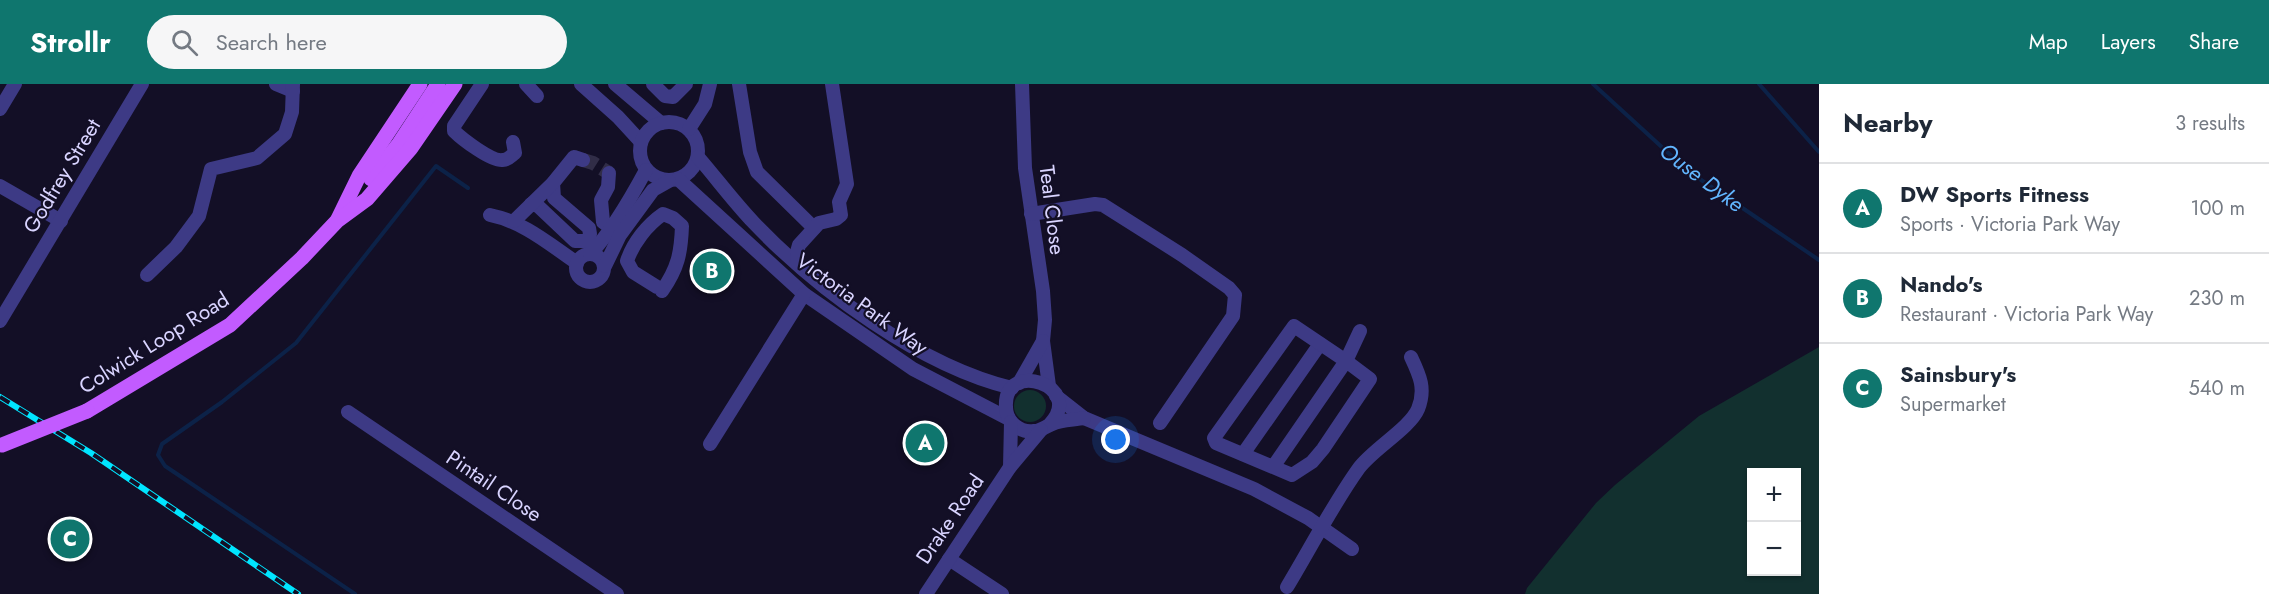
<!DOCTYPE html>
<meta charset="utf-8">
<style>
:root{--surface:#fff;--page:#f6f6f7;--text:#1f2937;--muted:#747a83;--line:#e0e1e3;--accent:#0f766e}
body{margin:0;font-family:Jost,sans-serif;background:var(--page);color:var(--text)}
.controls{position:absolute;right:18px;bottom:18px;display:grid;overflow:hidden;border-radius:0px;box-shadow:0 2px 4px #0004}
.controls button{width:54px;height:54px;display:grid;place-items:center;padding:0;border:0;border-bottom:2px solid var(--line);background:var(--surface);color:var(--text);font:30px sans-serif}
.you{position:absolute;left:1116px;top:356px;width:21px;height:21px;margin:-15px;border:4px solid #fff;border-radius:50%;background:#1a73e8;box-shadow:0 0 0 9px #1a73e833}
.badge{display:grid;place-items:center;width:39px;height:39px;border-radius:50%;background:var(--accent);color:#fff;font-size:20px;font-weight:700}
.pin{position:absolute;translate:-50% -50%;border:3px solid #fff;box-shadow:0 2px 6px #0006}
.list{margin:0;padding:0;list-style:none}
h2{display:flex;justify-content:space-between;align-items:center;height:78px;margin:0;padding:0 24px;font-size:26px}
h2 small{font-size:20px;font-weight:400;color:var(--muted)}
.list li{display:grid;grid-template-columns:39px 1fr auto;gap:18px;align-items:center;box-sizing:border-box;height:90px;padding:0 24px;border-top:2px solid var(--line)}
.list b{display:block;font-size:22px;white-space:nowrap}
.list p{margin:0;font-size:20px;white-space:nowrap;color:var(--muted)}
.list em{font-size:20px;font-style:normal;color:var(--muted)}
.icon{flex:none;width:33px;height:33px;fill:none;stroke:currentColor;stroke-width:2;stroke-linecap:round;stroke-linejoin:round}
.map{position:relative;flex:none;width:1819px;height:510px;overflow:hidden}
header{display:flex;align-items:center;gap:36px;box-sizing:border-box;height:84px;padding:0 30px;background:var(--accent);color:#fff}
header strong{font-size:28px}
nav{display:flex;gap:33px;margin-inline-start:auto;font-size:21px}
.search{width:420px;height:54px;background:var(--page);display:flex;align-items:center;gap:15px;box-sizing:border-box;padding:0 21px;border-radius:33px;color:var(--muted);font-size:22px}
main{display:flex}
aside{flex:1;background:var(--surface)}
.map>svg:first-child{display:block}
.green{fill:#12302f;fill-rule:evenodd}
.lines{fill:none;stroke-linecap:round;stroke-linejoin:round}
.stream{stroke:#0c2248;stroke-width:4}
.minor-tunnel{stroke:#312d47;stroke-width:14;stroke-dasharray:14 7;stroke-linecap:butt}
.minor{stroke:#3d3a85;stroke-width:14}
.major{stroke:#c25bff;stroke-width:15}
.rail-casing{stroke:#00e5ff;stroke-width:6}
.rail{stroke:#130f26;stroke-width:4;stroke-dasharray:11;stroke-linecap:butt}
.major-bridge{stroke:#c25bff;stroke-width:15}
.labels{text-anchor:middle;stroke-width:4.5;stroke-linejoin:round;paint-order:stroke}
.street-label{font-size:21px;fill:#d9d4ff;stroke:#130f26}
.water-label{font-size:22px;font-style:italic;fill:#62b6ff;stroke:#130f26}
</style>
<header>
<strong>Strollr</strong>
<div class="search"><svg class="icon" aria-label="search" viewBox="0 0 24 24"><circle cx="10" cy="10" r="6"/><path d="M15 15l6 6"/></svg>Search here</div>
<nav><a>Map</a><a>Layers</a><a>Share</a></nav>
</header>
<main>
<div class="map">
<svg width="1819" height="510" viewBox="0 0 1819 510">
<rect width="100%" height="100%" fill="#130f26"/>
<g class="green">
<path d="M 1819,263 L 1819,510 L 1525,510 L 1527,504 L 1596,419 L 1615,401 L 1699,332 ZM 1796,388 L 1796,488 L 1752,488 L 1752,388 Z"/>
<circle cx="1030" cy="322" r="16"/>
</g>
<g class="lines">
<g class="stream">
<path d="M 1593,0 L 1688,87 L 1819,176"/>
<path d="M 1759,0 L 1819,68"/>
<path d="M 355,510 L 174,388 L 165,382 L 158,371 L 162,360 L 222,318 L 296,259 L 436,82 L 468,104"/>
</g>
<path class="minor-tunnel" d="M 583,76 L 593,79 L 609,89"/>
<g class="minor">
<path d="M 276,0 L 293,7"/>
<path d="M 482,0 L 454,42 L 454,47 C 462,55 492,78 503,76 C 508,76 511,72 515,69 L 513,58"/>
<path d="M 526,0 L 537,12"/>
<path d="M 581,0 L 618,33 L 641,58"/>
<path d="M 615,0 L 661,39"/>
<path d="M 653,0 L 665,12 L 673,13 L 686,0"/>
<path d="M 739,0 L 750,68 L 757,88 L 814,144"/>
<path d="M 1022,0 L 1025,84 L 1043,207 L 1045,236 L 1043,257 L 1049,302"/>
<path d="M 0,25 L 15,0"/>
<circle cx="669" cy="67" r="29"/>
<path d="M 689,45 L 705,20 L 710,0"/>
<path d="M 698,73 C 717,95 734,118 754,139 C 819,207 921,282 1012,304"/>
<path d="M 609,89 L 608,103 L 601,116 L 603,138 L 610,143"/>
<path d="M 678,95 L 804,210 L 913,285 L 1009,335"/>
<path d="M 0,102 L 61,137"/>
<path d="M 531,120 L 538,122 L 575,157 L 588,157 L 590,150 L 589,144 L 554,114 L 553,99"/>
<path d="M 1031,130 L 1095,120 L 1103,121 L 1182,171 L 1229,204 L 1235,211 L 1233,232 L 1160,339"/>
<path d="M 490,131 C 524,138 549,160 577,179"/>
<path d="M 514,137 L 553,99 L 574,73 L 583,76"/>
<circle cx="590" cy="184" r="14"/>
<path d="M 590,170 C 611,149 632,112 646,86"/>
<path d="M 798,179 L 797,168 L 799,161 L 819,139 L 836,135 L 841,131 L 839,118 L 847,100 L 832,0"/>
<path d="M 605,182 L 620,151 L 653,106 L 669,97"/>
<path d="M 147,191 L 176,163 L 199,132 L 211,85 L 257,74 L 285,50 L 292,28 L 293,0"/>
<path d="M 657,203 L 633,188 L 627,177 C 633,159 647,141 663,130 L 673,134 L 682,142 C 681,169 678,184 662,207"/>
<path d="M 0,237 L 142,0"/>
<path d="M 1019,299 L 1043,257"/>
<path d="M 1056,312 L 1084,334 L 1254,405 L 1308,434 L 1352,465"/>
<path d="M 348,328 L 617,510"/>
<path d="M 1050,340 C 1086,302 1003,274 1006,323 C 1006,338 1020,349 1034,347 C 1041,347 1046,342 1052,340 C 1061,336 1074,336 1084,334"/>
<path d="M 710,360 L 804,210"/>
<path d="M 1243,370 L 1320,260"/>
<path d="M 1010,383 L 1011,338"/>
<path d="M 1273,383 L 1346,277 L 1294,242 L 1214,354 L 1216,359 L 1292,391 L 1312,378 L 1323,365 L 1370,295 L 1346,277 L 1360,247"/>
<path d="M 949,475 L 1002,510"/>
<path d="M 1287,503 C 1310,465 1333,420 1359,384 C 1373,365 1410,344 1418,325 C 1426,305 1420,292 1411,273"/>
<path d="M 926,510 L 1010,383 L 1041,346"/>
</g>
<g class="major">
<path d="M 371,95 L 398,61 L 438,0"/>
<path d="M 338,135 L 359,92 L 420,0"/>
<path d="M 87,327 L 230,241 L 302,174 L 337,137 L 367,115 L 411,64 L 455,0"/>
</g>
<defs>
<path id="rail" d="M 0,313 L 91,369 L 298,510"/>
</defs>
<use href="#rail" class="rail-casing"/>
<use href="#rail" class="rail"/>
<path class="major-bridge" d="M 2,361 L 87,327"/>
</g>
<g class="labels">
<g class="street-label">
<text transform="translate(62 92) rotate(-59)" y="7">Godfrey Street</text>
<text transform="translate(1052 126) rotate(83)" y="7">Teal Close</text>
<text transform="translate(862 220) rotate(36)" y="7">Victoria Park Way</text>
<text transform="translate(154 259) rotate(-32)" y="7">Colwick Loop Road</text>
<text transform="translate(494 402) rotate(34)" y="7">Pintail Close</text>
<text transform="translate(950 435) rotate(-56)" y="7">Drake Road</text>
</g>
<g class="water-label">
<text transform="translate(1702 93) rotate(37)" y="8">Ouse Dyke</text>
</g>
</g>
</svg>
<div class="controls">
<button>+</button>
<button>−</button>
</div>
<div class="you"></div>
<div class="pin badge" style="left:925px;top:359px">A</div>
<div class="pin badge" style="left:712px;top:187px">B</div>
<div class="pin badge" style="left:70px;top:455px">C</div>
</div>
<aside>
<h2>Nearby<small>3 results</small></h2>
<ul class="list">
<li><span class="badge">A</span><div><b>DW Sports Fitness</b><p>Sports · Victoria Park Way</p></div><em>100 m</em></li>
<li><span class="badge">B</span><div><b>Nando's</b><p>Restaurant · Victoria Park Way</p></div><em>230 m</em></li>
<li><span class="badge">C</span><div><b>Sainsbury's</b><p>Supermarket</p></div><em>540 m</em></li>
</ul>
</aside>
</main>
